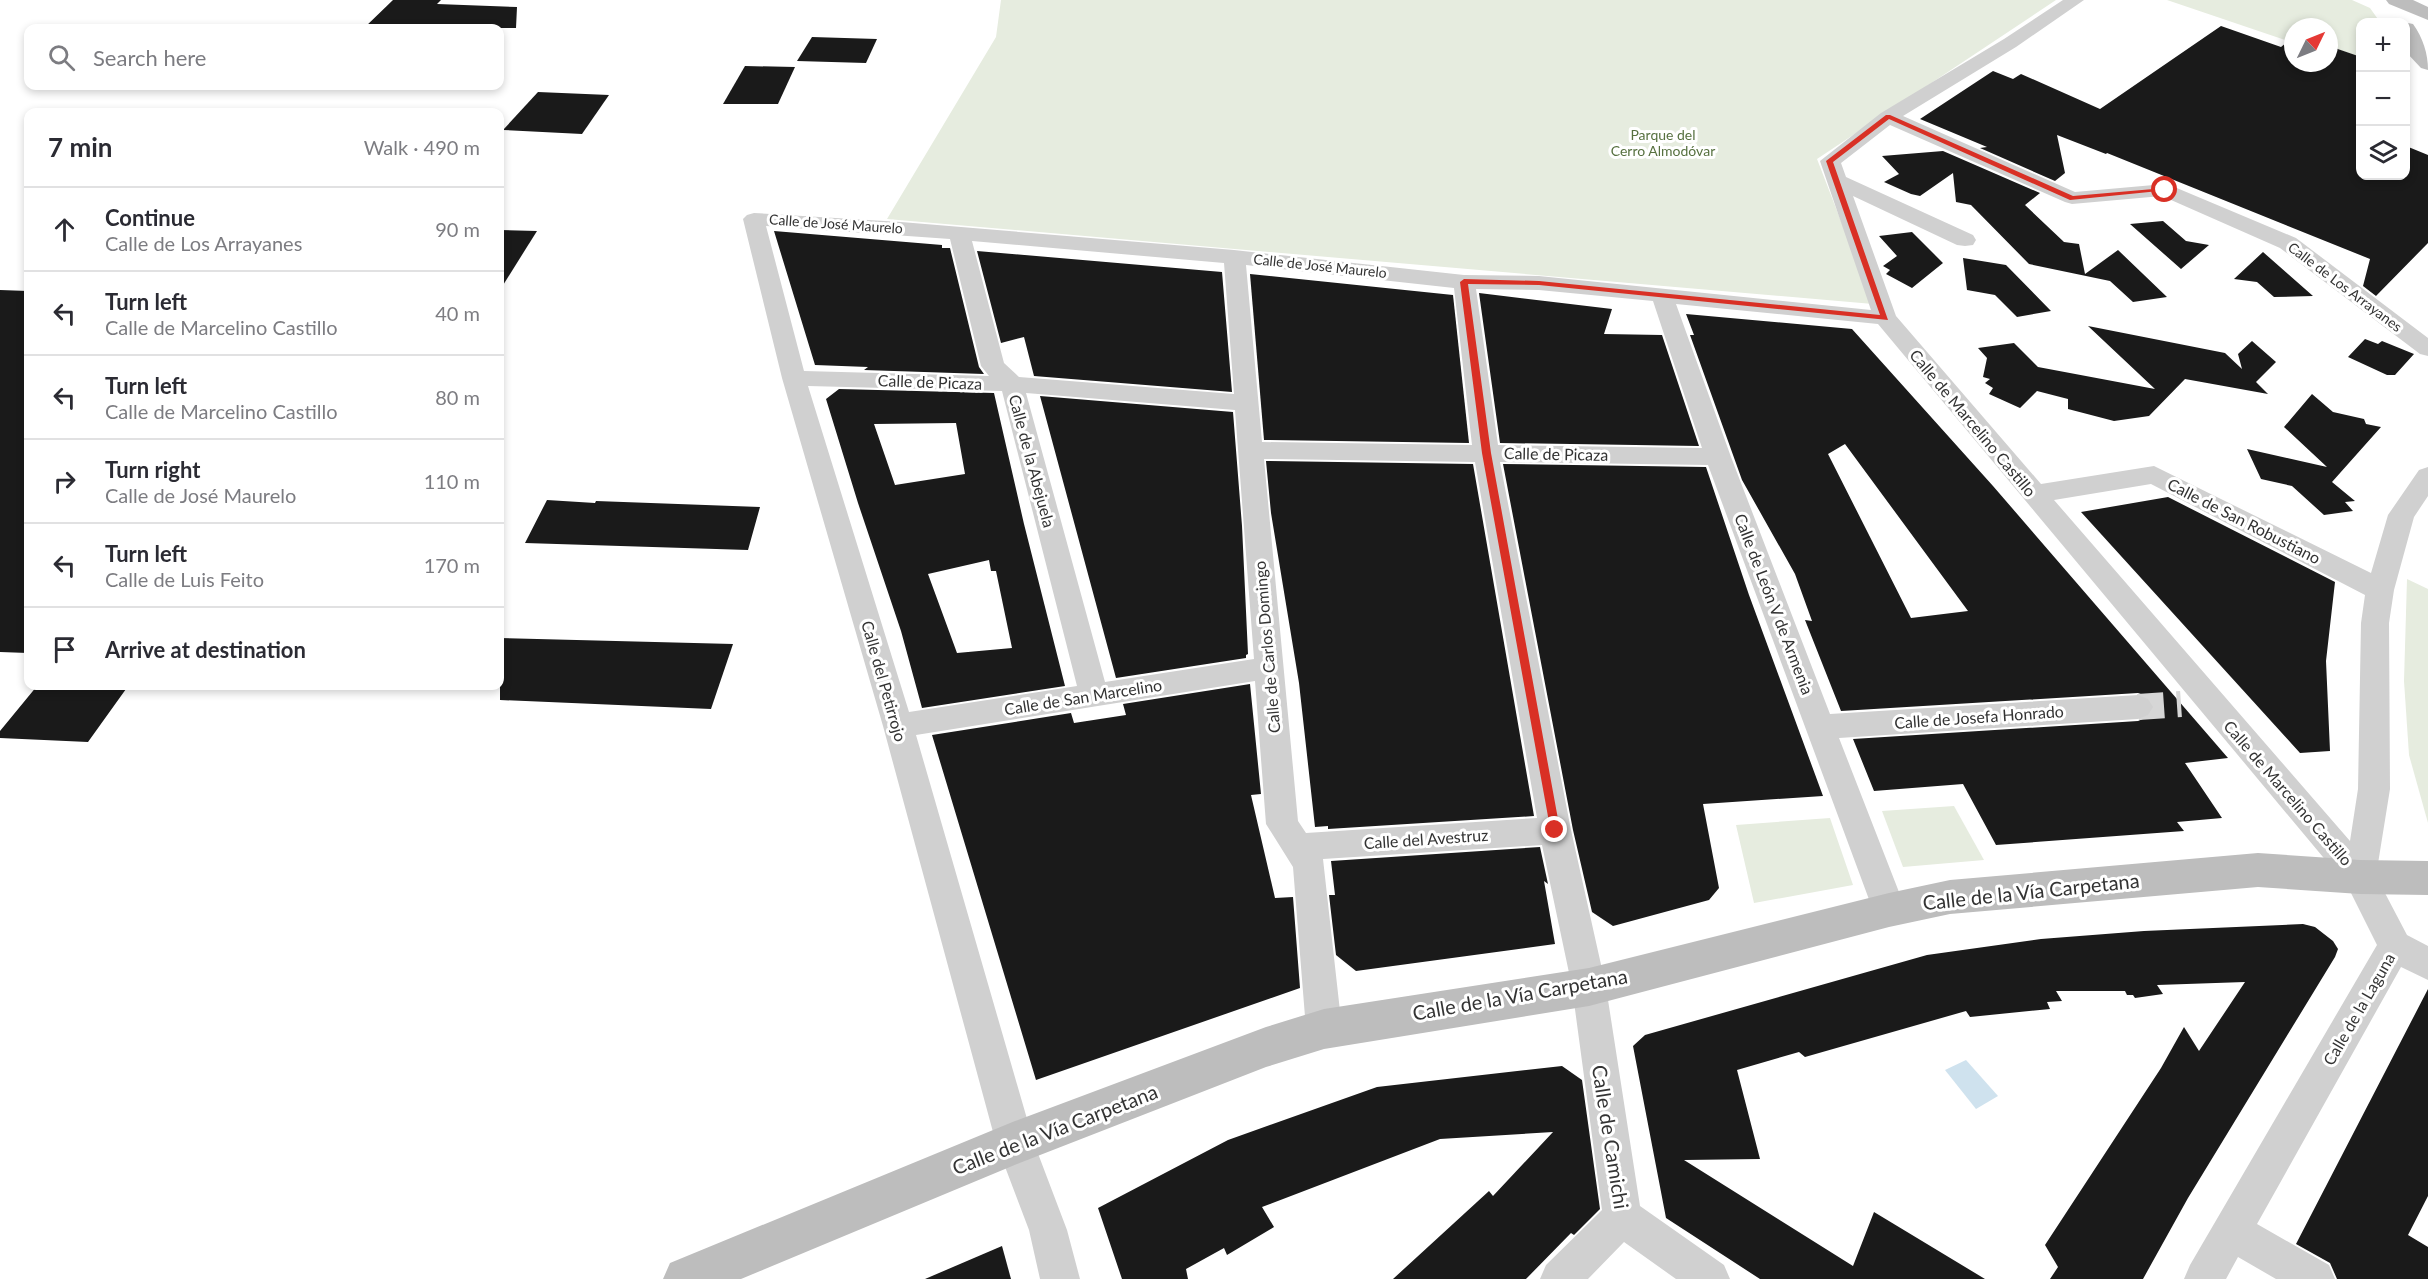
<!DOCTYPE html>
<meta charset="utf-8">
<style>
:root{--surface:#fff;--page:#f7f7f7;--text:#2b2b33;--muted:#7c7c81;--line:#e1e1e2}
body{margin:0;font-family:Lato,sans-serif;background:var(--page);color:var(--text)}
.controls{position:absolute;right:18px;top:18px;display:grid;overflow:hidden;border-radius:12px;box-shadow:0 3px 9px #0003}
.controls button{width:54px;height:54px;display:grid;place-items:center;padding:0;border:0;border-bottom:2px solid var(--line);background:var(--surface);color:var(--text);font:30px sans-serif}
.compass{position:absolute;left:2284px;top:18px;width:54px;height:54px;border-radius:50%;background:var(--surface);box-shadow:0 3px 9px #0003;rotate:47deg}
.stop{position:absolute;width:18px;height:18px;margin:-14px;border:4px solid #d93025;border-radius:50%;background:#fff}
.stop.end{background:#d93025;border-color:#fff;box-shadow:0 2px 6px #0008}
.list{margin:0;padding:0;list-style:none}
h2{display:flex;justify-content:space-between;align-items:center;height:78px;margin:0;padding:0 24px;font-size:26px}
h2 small{font-size:20px;font-weight:400;color:var(--muted)}
.list li{display:grid;grid-template-columns:39px 1fr auto;gap:18px;align-items:center;box-sizing:border-box;height:84px;padding:0 24px;border-top:2px solid var(--line)}
.list b{display:block;font-size:22px;white-space:nowrap}
.list p{margin:0;font-size:20px;white-space:nowrap;color:var(--muted)}
.list em{font-size:20px;font-style:normal;color:var(--muted)}
.icon{flex:none;width:33px;height:33px;fill:none;stroke:currentColor;stroke-width:2;stroke-linecap:round;stroke-linejoin:round}
.map{position:relative;flex:none;width:2428px;height:1279px;overflow:hidden}
.search{position:absolute;background:var(--surface);box-shadow:0 3px 9px #0003;left:24px;top:24px;width:480px;height:66px;display:flex;align-items:center;gap:15px;box-sizing:border-box;padding:0 21px;border-radius:12px;color:var(--muted);font-size:22px}
.panel{position:absolute;background:var(--surface);box-shadow:0 3px 9px #0003;left:24px;top:108px;width:480px;height:582px;border-radius:12px}
.map>svg:first-child{display:block}
.green{fill:#e6ecdf}
.water{fill:#cfe2ee}
.building{fill:#1a1a1a;fill-rule:evenodd}
.lines{fill:none;stroke-linecap:round;stroke-linejoin:round}
.street-tunnel{stroke:#d6d6d6;stroke-width:26;stroke-dasharray:26 13;stroke-linecap:butt}
.street{fill:#d0d0d0;fill-rule:evenodd}
.secondary{fill:#bdbdbd;fill-rule:evenodd}
.route{fill:#d93025}
.labels{text-anchor:middle;stroke-width:6;stroke-linejoin:round;paint-order:stroke}
.far-park-label{font-size:14px;fill:#56703f;stroke:#fff}
.far-street-label{font-size:14px;fill:#333;stroke:#fff}
.street-label{font-size:16px;fill:#333;stroke:#fff}
.near-street-label{font-size:20px;fill:#333;stroke:#fff}
</style>
<div class="map">
<svg width="2428" height="1279" viewBox="0 0 2428 1279">
<rect width="100%" height="100%" fill="#fff"/>
<g class="green">
<path d="M 1001,0 L 2056,0 L 1817,159 L 1873,304 L 887,219 L 996,37 Z"/>
<path d="M 2167,0 L 2352,0 L 2370,8 L 2380,22 L 2360,22 L 2360,57 L 2329,46 L 2329,27 L 2293,27 L 2293,37 L 2288,41 Z"/>
<path d="M 2407,579 L 2428,589 L 2428,823 L 2409,755 L 2404,681 Z"/>
<path d="M 1954,806 L 1984,860 L 1903,867 L 1882,811 Z"/>
<path d="M 1830,818 L 1853,885 L 1754,903 L 1736,825 Z"/>
</g>
<path class="water" d="M 1966,1060 L 1998,1096 L 1976,1109 L 1945,1070 Z"/>
<g class="building">
<path d="M 393,0 L 441,0 L 437,4 L 517,7 L 516,28 L 364,28 Z"/>
<path d="M 2221,26 L 2281,47 L 2293,37 L 2293,63 L 2329,63 L 2329,46 L 2361,57 L 2361,176 L 2406,176 L 2406,146 L 2428,155 L 2428,243 L 2376,296 L 2363,286 L 2370,259 L 2107,153 L 2106,154 L 2057,135 L 2065,173 L 2055,181 L 1980,148 L 1987,147 L 1920,119 L 1993,71 L 2013,79 L 2021,74 L 2100,109 Z"/>
<path d="M 812,37 L 877,39 L 866,63 L 797,61 Z"/>
<path d="M 745,66 L 795,67 L 778,104 L 723,104 Z"/>
<path d="M 538,92 L 609,95 L 582,134 L 503,130 Z"/>
<path d="M 1943,151 L 2040,193 L 2025,205 L 2064,242 L 2079,244 L 2085,274 L 2118,250 L 2167,297 L 2133,302 L 2110,281 L 2029,264 L 1971,205 L 1956,202 L 1953,173 L 1920,196 L 1911,194 L 1884,182 L 1899,174 L 1882,156 Z"/>
<path d="M 2163,221 L 2186,241 L 2209,245 L 2181,269 L 2130,224 Z"/>
<path d="M 500,230 L 537,231 L 500,290 Z"/>
<path d="M 774,231 L 942,245 L 942,248 L 950,248 L 979,367 L 984,374 L 864,370 L 868,367 L 815,365 Z"/>
<path d="M 1912,232 L 1943,263 L 1912,288 L 1886,274 L 1890,270 L 1883,266 L 1897,256 L 1879,236 Z"/>
<path d="M 977,251 L 1222,272 L 1232,392 L 1034,376 L 1024,337 L 1001,343 Z"/>
<path d="M 2263,252 L 2313,296 L 2274,297 L 2257,282 L 2234,279 Z"/>
<path d="M 1963,258 L 2006,265 L 2051,311 L 2017,317 L 1995,295 L 1967,290 Z"/>
<path d="M 1250,274 L 1453,295 L 1469,443 L 1264,440 Z"/>
<path d="M 0,290 L 28,291 L 28,653 L 0,652 Z"/>
<path d="M 1479,293 L 1612,309 L 1604,334 L 1662,335 L 1699,446 L 1500,443 Z"/>
<path d="M 1686,314 L 1852,329 L 1993,486 L 2228,758 L 2185,763 L 2222,818 L 2177,822 L 2184,831 L 1996,845 L 1963,784 L 1874,791 L 1853,739 L 2138,721 L 2150,716 L 2155,706 L 2149,697 L 2138,693 L 1841,711 L 1805,620 L 1812,621 L 1795,574 L 1742,480 L 1690,335 L 1694,335 ZM 1845,444 L 1968,611 L 1911,618 L 1828,454 Z"/>
<path d="M 2088,326 L 2225,353 L 2242,369 L 2238,354 L 2252,341 L 2276,362 L 2256,382 L 2268,394 L 2185,379 L 2149,416 L 2114,421 L 2068,409 L 2068,399 L 2037,391 L 2020,408 L 1989,394 L 1993,388 L 1985,383 L 1990,379 L 1983,377 L 1987,358 L 1978,348 L 2014,343 L 2038,367 L 2155,389 Z"/>
<path d="M 2365,339 L 2378,344 L 2382,341 L 2414,354 L 2395,375 L 2387,375 L 2348,357 Z"/>
<path d="M 839,389 L 994,393 L 1024,524 L 1065,686 L 922,708 L 901,631 L 858,503 L 826,399 ZM 956,423 L 965,474 L 895,485 L 874,424 ZM 989,560 L 991,571 L 996,571 L 1012,648 L 957,653 L 928,574 Z"/>
<path d="M 2312,394 L 2333,412 L 2364,419 L 2366,424 L 2381,427 L 2332,482 L 2355,501 L 2345,502 L 2353,511 L 2324,515 L 2292,486 L 2261,479 L 2247,449 L 2327,467 L 2284,427 Z"/>
<path d="M 1040,396 L 1233,412 L 1242,526 L 1248,654 L 1246,655 L 1246,658 L 1116,678 Z"/>
<path d="M 1266,461 L 1473,464 L 1534,816 L 1328,829 L 1328,826 L 1315,827 L 1299,683 L 1271,513 Z"/>
<path d="M 1503,464 L 1706,467 L 1749,595 L 1823,796 L 1703,804 L 1719,888 L 1709,900 L 1613,926 L 1592,912 L 1573,830 Z"/>
<path d="M 2168,497 L 2335,582 L 2326,661 L 2330,751 L 2300,753 L 2081,512 Z"/>
<path d="M 547,500 L 595,503 L 596,501 L 760,507 L 748,550 L 525,543 Z"/>
<path d="M 500,638 L 733,644 L 711,709 L 500,700 Z"/>
<path d="M 1250,684 L 1261,794 L 1251,795 L 1275,898 L 1293,897 L 1300,988 L 1036,1080 L 932,735 L 1071,713 L 1074,723 L 1126,715 L 1123,704 Z"/>
<path d="M 37,686 L 95,686 L 94,687 L 126,689 L 88,742 L 0,738 L 0,731 Z"/>
<path d="M 1540,847 L 1548,884 L 1544,881 L 1555,944 L 1356,971 L 1336,955 L 1329,895 L 1335,895 L 1331,861 Z"/>
<path d="M 2303,924 L 2315,927 L 2333,941 L 2338,949 L 2335,957 L 2188,1198 L 2143,1279 L 2050,1279 L 2058,1267 L 2045,1245 L 2161,1068 L 2184,1027 L 2199,1051 L 2245,982 L 2157,985 L 2163,994 L 2135,998 L 2133,995 L 2127,995 L 2125,991 L 2056,991 L 2062,1001 L 2047,1002 L 2050,1009 L 1970,1017 L 1966,1011 L 1805,1057 L 1799,1052 L 1737,1070 L 1760,1159 L 1684,1160 L 1853,1266 L 1874,1212 L 1985,1279 L 1760,1279 L 1666,1218 L 1633,1046 L 1645,1035 L 1927,955 L 2041,939 L 2144,931 Z"/>
<path d="M 2428,989 L 2428,1196 L 2408,1235 L 2428,1247 L 2428,1279 L 2337,1279 L 2330,1263 L 2296,1244 Z"/>
<path d="M 1562,1066 L 1582,1080 L 1600,1209 L 1574,1235 L 1571,1233 L 1526,1279 L 1393,1279 L 1489,1191 L 1493,1196 L 1553,1132 L 1440,1139 L 1262,1207 L 1274,1227 L 1227,1255 L 1224,1248 L 1186,1269 L 1188,1279 L 1122,1279 L 1098,1208 L 1228,1140 L 1377,1087 Z"/>
<path d="M 1002,1246 L 1011,1279 L 925,1279 Z"/>
</g>
<g class="lines">
<path class="street-tunnel" d="M 2138,707 L 2181,704"/>
<path class="street" d="M 2063,0 L 2084,0 L 2016,47 L 1903,116 L 2075,192 L 2165,184 L 2172,186 L 2296,238 L 2428,338 L 2428,356 L 2420,354 L 2280,248 L 2162,196 L 2072,204 L 2065,202 L 1890,125 L 1841,163 L 1846,177 L 1973,235 L 1976,240 L 1973,245 L 1965,246 L 1957,245 L 1853,196 L 1896,316 L 2041,484 L 2154,466 L 2371,573 L 2388,515 L 2419,470 L 2428,467 L 2428,496 L 2414,517 L 2394,590 L 2389,623 L 2390,789 L 2376,876 L 2407,935 L 2428,946 L 2428,980 L 2401,967 L 2257,1224 L 2329,1265 L 2335,1279 L 2276,1279 L 2238,1257 L 2226,1279 L 2184,1279 L 2190,1265 L 2377,945 L 2348,887 L 1878,324 L 1676,304 L 1731,457 L 1830,714 L 2138,695 L 2148,699 L 2153,707 L 2148,715 L 2138,719 L 1839,738 L 1906,910 L 1901,921 L 1889,925 L 1877,921 L 1708,465 L 1500,462 L 1571,830 L 1606,987 L 1640,1206 L 1724,1265 L 1730,1279 L 1676,1279 L 1624,1242 L 1588,1279 L 1540,1279 L 1546,1265 L 1602,1210 L 1572,987 L 1542,845 L 1323,859 L 1342,1029 L 1337,1041 L 1324,1046 L 1311,1041 L 1306,1029 L 1293,867 L 1266,824 L 1255,681 L 916,735 L 1034,1143 L 1067,1230 L 1080,1279 L 1040,1279 L 1029,1230 L 996,1143 L 883,726 L 782,378 L 743,219 L 747,215 L 754,213 L 901,222 L 1234,250 L 1464,275 L 1539,276 L 1871,310 L 1820,161 L 1881,113 L 2004,39 ZM 766,226 L 950,239 L 981,366 L 989,376 L 804,371 ZM 972,241 L 1224,263 L 1234,394 L 1019,377 L 1004,363 ZM 1246,265 L 1454,288 L 1472,445 L 1262,442 ZM 1476,289 L 1539,290 L 1653,301 L 1702,448 L 1498,445 ZM 808,386 L 1002,391 L 1077,686 L 909,712 ZM 1026,393 L 1235,410 L 1254,659 L 1105,682 ZM 1264,459 L 1475,462 L 1537,818 L 1306,833 L 1298,821 ZM 2151,484 L 2365,595 L 2361,623 L 2358,789 L 2350,841 L 2054,500 Z"/>
<g class="secondary">
<path d="M 2386,0 L 2413,0 L 2428,7 L 2428,20 L 2389,4 Z"/>
<path d="M 2403,22 L 2413,24 C 2423,38 2428,54 2428,70 L 2421,68 L 2406,52 L 2406,22 Z"/>
<path d="M 2258,853 L 2360,860 L 2428,861 L 2428,895 L 2360,894 L 2258,887 L 1950,914 L 1889,927 L 1589,1006 L 1324,1049 L 1266,1067 L 1017,1164 L 741,1279 L 663,1279 L 670,1263 L 1015,1121 L 1266,1027 L 1324,1009 L 1589,968 L 1889,893 L 1950,880 Z"/>
</g>
</g>
<path class="route" d="M 1886,115 L 1890,115 L 2073,196 L 2165,188 L 2169,190 L 2070,200 L 1889,119 L 1833,162 L 1888,320 L 1539,285 L 1468,284 L 1491,453 L 1560,830 L 1555,835 L 1551,833 L 1482,453 L 1460,282 L 1464,279 L 1539,281 L 1880,315 L 1826,161 Z"/>
<g class="labels">
<g class="far-park-label">
<text x="1663" y="140">Parque del<tspan x="1663" dy="16">Cerro Almodóvar</tspan></text>
</g>
<g class="far-street-label">
<text transform="translate(836 224) rotate(4)" y="5">Calle de José Maurelo</text>
<text transform="translate(1320 266) rotate(6)" y="5">Calle de José Maurelo</text>
<text transform="translate(2345 287) rotate(37)" y="5">Calle de Los Arrayanes</text>
</g>
<g class="street-label">
<text transform="translate(930 382) rotate(2)" y="6">Calle de Picaza</text>
<text transform="translate(1973 423) rotate(50)" y="6">Calle de Marcelino Castillo</text>
<text transform="translate(1556 454) rotate(1)" y="6">Calle de Picaza</text>
<text transform="translate(1032 461) rotate(75)" y="6">Calle de la Abejuela</text>
<text transform="translate(2244 521) rotate(27)" y="6">Calle de San Robustiano</text>
<text transform="translate(1774 604) rotate(69)" y="6">Calle de León V de Armenia</text>
<text transform="translate(1267 647) rotate(-95)" y="6">Calle de Carlos Domingo</text>
<text transform="translate(884 681) rotate(74)" y="6">Calle del Petirrojo</text>
<text transform="translate(1083 697) rotate(-9)" y="6">Calle de San Marcelino</text>
<text transform="translate(1979 717) rotate(-4)" y="6">Calle de Josefa Honrado</text>
<text transform="translate(2288 793) rotate(49)" y="6">Calle de Marcelino Castillo</text>
<text transform="translate(1426 839) rotate(-4)" y="6">Calle del Avestruz</text>
<text transform="translate(2359 1009) rotate(-60)" y="6">Calle de la Laguna</text>
</g>
<g class="near-street-label">
<text transform="translate(2031 892) rotate(-6)" y="7">Calle de la Vía Carpetana</text>
<text transform="translate(1520 995) rotate(-10)" y="7">Calle de la Vía Carpetana</text>
<text transform="translate(1055 1130) rotate(-21)" y="7">Calle de la Vía Carpetana</text>
<text transform="translate(1610 1137) rotate(81)" y="7">Calle de Camichi</text>
</g>
</g>
</svg>
<div class="controls">
<button>+</button>
<button>−</button>
<button><svg class="icon" aria-label="layers" viewBox="0 0 24 24"><path d="M12 4l9 5-9 5-9-5zM3 14l9 5 9-5"/></svg></button>
</div>
<svg class="compass" viewBox="-18 -18 36 36"><path d="M0-13l5 13h-10z" fill="#e53935"/><path d="M0 13l5-13h-10z" fill="#7c7c81"/></svg>
<div class="stop" style="left:2165px;top:190px"></div>
<div class="stop end" style="left:1555px;top:830px"></div>
<div class="search"><svg class="icon" aria-label="search" viewBox="0 0 24 24"><circle cx="10" cy="10" r="6"/><path d="M15 15l6 6"/></svg>Search here</div>
<section class="panel">
<h2>7 min<small>Walk · 490 m</small></h2>
<ul class="list">
<li><svg class="icon" aria-label="ahead" viewBox="0 0 24 24"><path d="M12 20V5M6 11l6-6 6 6"/></svg><div><b>Continue</b><p>Calle de Los Arrayanes</p></div><em>90 m</em></li>
<li><svg class="icon" aria-label="left" viewBox="0 0 24 24"><path d="M17 20v-9H6M10 6l-5 5 5 5"/></svg><div><b>Turn left</b><p>Calle de Marcelino Castillo</p></div><em>40 m</em></li>
<li><svg class="icon" aria-label="left" viewBox="0 0 24 24"><path d="M17 20v-9H6M10 6l-5 5 5 5"/></svg><div><b>Turn left</b><p>Calle de Marcelino Castillo</p></div><em>80 m</em></li>
<li><svg class="icon" aria-label="right" viewBox="0 0 24 24"><path d="M7 20v-9h11M14 6l5 5-5 5"/></svg><div><b>Turn right</b><p>Calle de José Maurelo</p></div><em>110 m</em></li>
<li><svg class="icon" aria-label="left" viewBox="0 0 24 24"><path d="M17 20v-9H6M10 6l-5 5 5 5"/></svg><div><b>Turn left</b><p>Calle de Luis Feito</p></div><em>170 m</em></li>
<li><svg class="icon" aria-label="arrive" viewBox="0 0 24 24"><path d="M6 21V4h12l-3 4 3 4H6"/></svg><div><b>Arrive at destination</b></div></li>
</ul>
</section>
</div>
